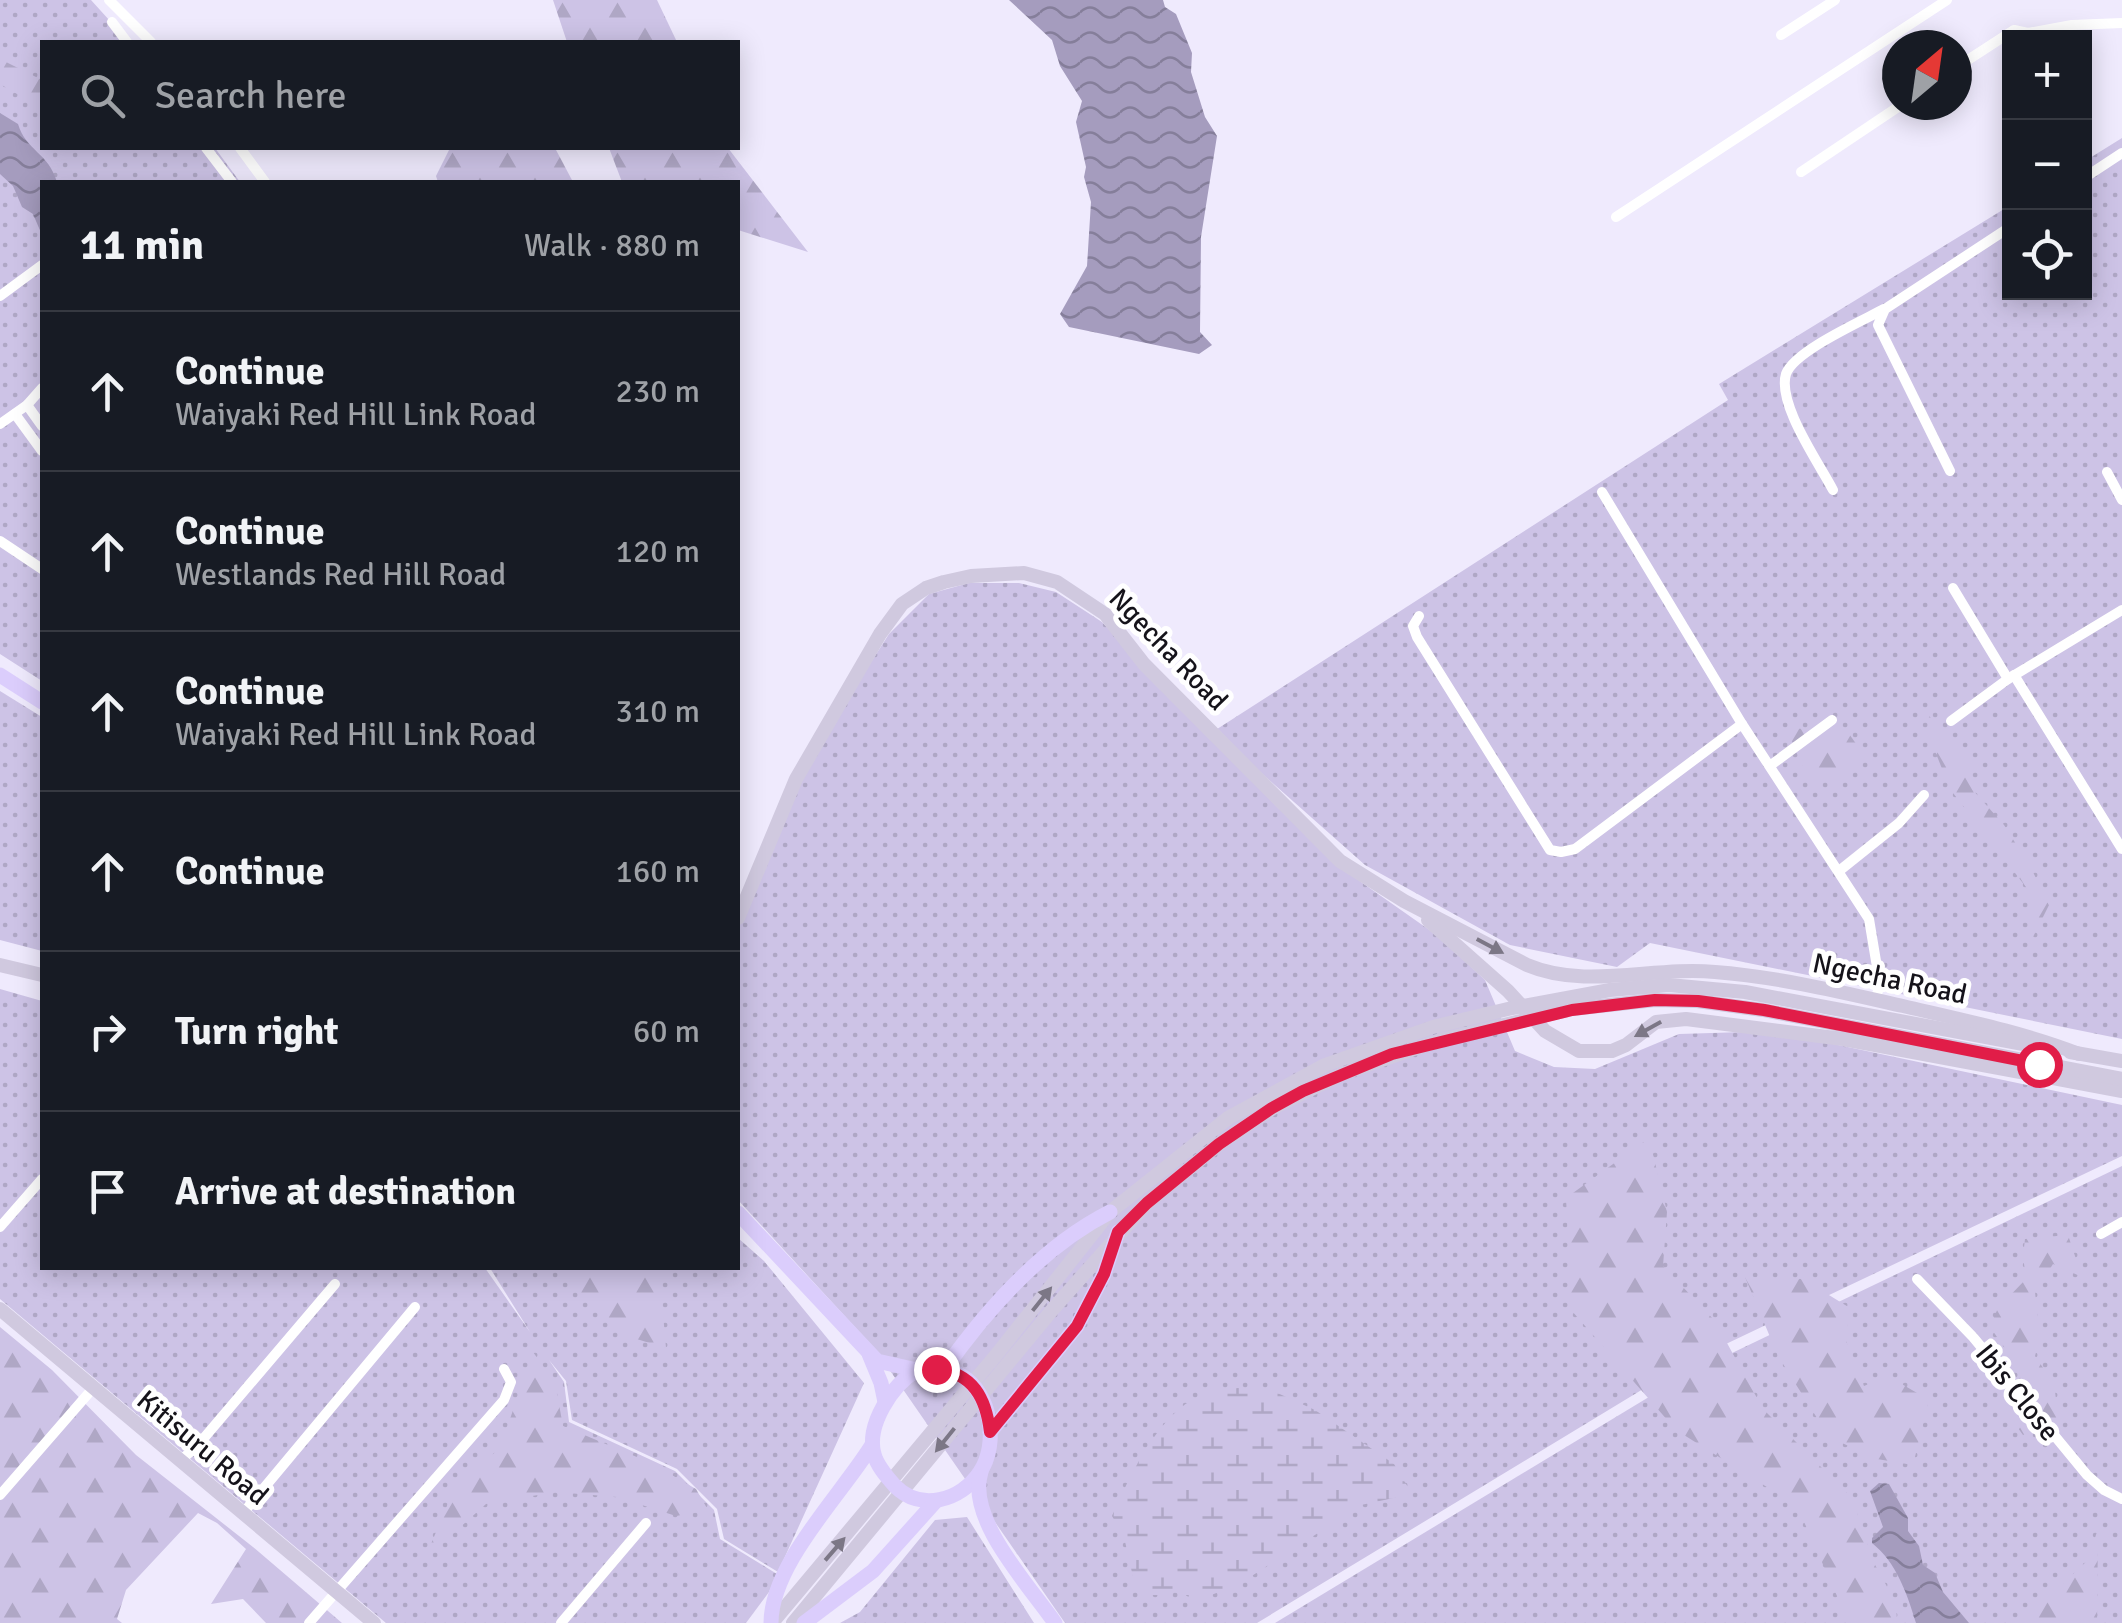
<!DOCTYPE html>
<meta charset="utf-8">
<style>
:root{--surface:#171b24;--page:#20242c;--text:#f1f3f6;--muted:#9ea1a6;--line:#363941}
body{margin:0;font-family:Signika,sans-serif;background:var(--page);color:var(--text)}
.controls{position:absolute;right:30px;top:30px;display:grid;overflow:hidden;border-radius:0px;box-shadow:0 5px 25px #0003}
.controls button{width:90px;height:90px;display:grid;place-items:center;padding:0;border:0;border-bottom:2px solid var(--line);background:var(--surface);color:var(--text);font:50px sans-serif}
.compass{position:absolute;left:1882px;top:30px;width:90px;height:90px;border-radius:50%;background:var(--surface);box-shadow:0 5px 25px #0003;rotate:29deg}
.stop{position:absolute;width:30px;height:30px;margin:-22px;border:8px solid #e11d48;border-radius:50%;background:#fff}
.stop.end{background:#e11d48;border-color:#fff;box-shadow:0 2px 10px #0008}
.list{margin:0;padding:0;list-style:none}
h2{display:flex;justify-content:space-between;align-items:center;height:130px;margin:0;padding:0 40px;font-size:42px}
h2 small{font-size:32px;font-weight:400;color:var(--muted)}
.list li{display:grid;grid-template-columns:65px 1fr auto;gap:30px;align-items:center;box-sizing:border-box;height:160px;padding:0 40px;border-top:2px solid var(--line)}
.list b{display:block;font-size:38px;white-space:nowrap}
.list p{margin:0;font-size:32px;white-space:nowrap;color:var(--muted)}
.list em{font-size:32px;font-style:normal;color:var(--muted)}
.icon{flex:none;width:55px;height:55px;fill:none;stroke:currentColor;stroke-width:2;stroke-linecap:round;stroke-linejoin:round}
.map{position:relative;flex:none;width:2122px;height:1623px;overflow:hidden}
.search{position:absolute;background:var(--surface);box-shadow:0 5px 25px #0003;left:40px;top:40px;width:700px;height:110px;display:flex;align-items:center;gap:25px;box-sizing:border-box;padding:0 35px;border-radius:0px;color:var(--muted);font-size:38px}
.panel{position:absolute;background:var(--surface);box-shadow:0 5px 25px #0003;left:40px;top:180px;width:700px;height:1090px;border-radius:0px}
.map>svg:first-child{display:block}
.grass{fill:url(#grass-dots)}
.forest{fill:url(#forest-firs)}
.wetland{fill:url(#wetland-marsh)}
.water{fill:url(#water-waves)}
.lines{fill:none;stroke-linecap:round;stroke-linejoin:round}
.street{stroke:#fff;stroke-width:10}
.secondary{stroke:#d0c9df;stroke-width:14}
.primary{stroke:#dbcdfc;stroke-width:15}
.oneway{fill:#7c7786}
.route{stroke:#e11d48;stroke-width:12}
.labels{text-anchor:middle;stroke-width:10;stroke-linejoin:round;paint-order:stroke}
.street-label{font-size:28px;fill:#15131a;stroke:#fff}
</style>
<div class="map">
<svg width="2122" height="1623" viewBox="0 0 2122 1623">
<defs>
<pattern id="grass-dots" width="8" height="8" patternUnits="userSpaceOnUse" patternTransform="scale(2.5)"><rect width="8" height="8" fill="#cdc3e6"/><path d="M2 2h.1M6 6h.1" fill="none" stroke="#afa7c5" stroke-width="1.8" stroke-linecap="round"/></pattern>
<pattern id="forest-firs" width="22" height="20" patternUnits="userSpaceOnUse" patternTransform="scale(2.5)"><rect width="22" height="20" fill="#cdc3e6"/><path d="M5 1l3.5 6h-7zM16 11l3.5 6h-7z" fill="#afa7c5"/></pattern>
<pattern id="wetland-marsh" width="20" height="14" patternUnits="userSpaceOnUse" patternTransform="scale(2.5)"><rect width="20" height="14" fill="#cdc3e6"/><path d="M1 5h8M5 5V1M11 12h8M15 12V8" fill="none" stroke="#afa7c5"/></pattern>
<pattern id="water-waves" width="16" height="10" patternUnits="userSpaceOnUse" patternTransform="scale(2.5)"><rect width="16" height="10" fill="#a59cbe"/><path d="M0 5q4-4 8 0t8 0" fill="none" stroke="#857e9a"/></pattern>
</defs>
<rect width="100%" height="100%" fill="#efeafd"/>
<g class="grass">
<path d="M 0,0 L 91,0 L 129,42 L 42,42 L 42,148 L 215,148 L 240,182 L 42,182 L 42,681 L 0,654 Z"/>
<path d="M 2122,138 L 2122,1039 L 1650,943 L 1617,967 L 1510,945 L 1365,865 L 1214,731 L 1728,400 L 1719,384 L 2009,206 L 2010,292 L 2084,292 L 2085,161 Z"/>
<path d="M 969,583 L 1019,583 L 1056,592 L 1102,622 L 1334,863 L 1438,936 L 1485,980 L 1515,1051 L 1554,1067 L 1595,1069 L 1679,1034 L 1744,1032 L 1810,1039 L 2122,1105 L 2122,1156 L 1686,1363 L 1257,1623 L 1065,1623 L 875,1349 L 738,1200 L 738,929 L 797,778 L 889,634 L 929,594 Z"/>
<path d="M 0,691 L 42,717 L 42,951 L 0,940 Z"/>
<path d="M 0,989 L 42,1001 L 42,1268 L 485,1268 L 530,1332 L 490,1268 L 738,1268 L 738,1238 L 764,1261 L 864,1383 L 778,1572 L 724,1539 L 717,1509 L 677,1469 L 572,1420 L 566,1381 L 549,1360 L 564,1382 L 569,1422 L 675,1471 L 714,1510 L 720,1539 L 777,1574 L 769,1592 L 746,1623 L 386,1623 L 0,1299 Z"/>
<path d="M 2122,1166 L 2122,1623 L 1275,1623 L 1682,1377 Z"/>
<path d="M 967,1517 L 1034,1623 L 840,1623 L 860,1612 L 935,1520 Z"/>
</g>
<g class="forest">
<path d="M 553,0 L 657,0 L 677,42 L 567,42 Z"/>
<path d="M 0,59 L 42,80 L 42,114 L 36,105 L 0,84 Z"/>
<path d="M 450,148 L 555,148 L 573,182 L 438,182 L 436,176 Z"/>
<path d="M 609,148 L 728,148 L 808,252 L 738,230 L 738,182 L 622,182 Z"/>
<path d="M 1928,715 L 1967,754 L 1972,789 L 2004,825 L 2031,868 L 2049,905 L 2029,945 L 2029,891 L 1950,789 L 1935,751 Z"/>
<path d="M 1786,728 L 1847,731 L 1864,755 L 1831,783 L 1808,778 Z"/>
<path d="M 1649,1138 L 1667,1212 L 1663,1266 L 1715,1321 L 1763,1409 L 1852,1498 L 1874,1563 L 1896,1603 L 1897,1623 L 1849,1623 L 1797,1506 L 1676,1430 L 1572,1311 L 1566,1198 Z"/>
<path d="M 2068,1235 L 2082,1277 L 2053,1264 L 2035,1292 L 2040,1338 L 2035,1356 L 2054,1384 L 2059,1422 L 2023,1435 L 1997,1399 L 2022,1372 L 1990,1327 L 1998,1308 L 2026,1279 L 2023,1256 L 2025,1239 Z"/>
<path d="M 553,1268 L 659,1268 L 666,1348 L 617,1333 Z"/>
<path d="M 1745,1277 L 1803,1279 L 1850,1308 L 1846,1340 L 1864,1386 L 1888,1376 L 1929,1400 L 1913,1465 L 1877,1459 L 1829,1437 L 1778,1356 Z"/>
<path d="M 0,1327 L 52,1370 L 136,1455 L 253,1547 L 342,1623 L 266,1623 L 243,1599 L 211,1604 L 246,1549 L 217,1523 L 198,1513 L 126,1590 L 117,1619 L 122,1623 L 0,1623 Z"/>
<path d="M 533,1352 L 555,1383 L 563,1426 L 651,1463 L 696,1489 L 708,1510 L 676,1516 L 617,1497 L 555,1492 L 486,1504 L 446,1540 L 431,1544 L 455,1487 L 500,1448 Z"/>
<path d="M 2098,1529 L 2097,1623 L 2020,1623 L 2087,1561 Z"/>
</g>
<path class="wetland" d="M 1238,1388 L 1273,1391 L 1315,1410 L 1394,1464 L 1412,1494 L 1361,1505 L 1241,1583 L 1199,1600 L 1168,1590 L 1159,1595 L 1150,1595 L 1133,1577 L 1124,1537 L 1112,1516 C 1129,1478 1155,1421 1192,1400 C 1206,1392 1223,1390 1238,1388 Z"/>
<g class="water">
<path d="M 1009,0 L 1163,0 L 1165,7 L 1176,14 L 1192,53 L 1191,72 L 1205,117 L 1217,136 L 1201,237 L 1200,332 L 1212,345 L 1199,354 L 1069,327 L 1060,314 L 1087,266 L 1091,202 L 1084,177 L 1086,167 L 1076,122 L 1082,101 L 1060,66 L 1052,40 Z"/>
<path d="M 0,113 L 18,124 C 26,151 48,152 57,182 L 42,182 L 42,235 L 33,214 L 22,207 L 13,186 L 0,174 Z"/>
<path d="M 1879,1483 L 1889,1484 L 1908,1518 L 1908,1531 L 1919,1546 L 1923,1565 L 1935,1573 L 1943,1592 L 1969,1623 L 1916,1623 C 1907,1594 1897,1563 1872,1543 L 1872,1538 L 1883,1527 L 1870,1491 Z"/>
</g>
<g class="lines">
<g class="street">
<path d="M 109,0 L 151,42"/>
<path d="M 112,22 L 127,42"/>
<path d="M 1781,35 L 1835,0"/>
<path d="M 1957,67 L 2014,30 L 2028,33 L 2072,25 L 2122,23"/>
<path d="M 206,148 L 232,182"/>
<path d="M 240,148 L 265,182"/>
<path d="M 1801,172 L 1901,105"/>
<path d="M 2084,178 L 2122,153"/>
<path d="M 1616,217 L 1947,0"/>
<path d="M 0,296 L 42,265"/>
<path d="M 27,405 L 42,426"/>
<path d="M 15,414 L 42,451"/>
<path d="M 0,424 L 27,405 L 42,388"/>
<path d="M 1950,471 L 1878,325 L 1885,309 L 2010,227"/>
<path d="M 2107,472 L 2122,500"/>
<path d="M 1833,490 C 1819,463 1777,404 1786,374 C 1794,351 1862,321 1884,309"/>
<path d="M 1602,492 L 1742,724 L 1869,919 L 1880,985 L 1875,1000"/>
<path d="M 0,541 L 42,569"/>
<path d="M 1953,588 L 2008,679"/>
<path d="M 1419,616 L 1413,626 L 1417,637 L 1550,850 L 1561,852 L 1575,849 L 1742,724"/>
<path d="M 2014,675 L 2122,849"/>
<path d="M 1951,721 L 2008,679 L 2122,610"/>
<path d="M 1771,765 L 1832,720"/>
<path d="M 1839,871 L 1899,823 L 1924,795"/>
<path d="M 0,1227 L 42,1179"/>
<path d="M 2101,1234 L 2122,1222"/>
<path d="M 1917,1279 L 1973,1337 L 2087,1475 L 2104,1490 L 2122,1499"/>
<path d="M 180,1461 L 198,1445 L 335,1284"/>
<path d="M 0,1495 L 94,1387"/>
<path d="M 243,1513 L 415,1307"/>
<path d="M 309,1623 L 504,1400 L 511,1382 L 504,1369"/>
<path d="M 561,1623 L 646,1523"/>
</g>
<g class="secondary">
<path d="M 738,918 L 796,779 L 880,634 L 902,604 L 926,588 L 944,582 L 971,576 L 1024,573 L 1057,582 L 1105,614 L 1144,664 L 1340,861 L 1404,901 L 1527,965 C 1586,990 1653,966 1715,972 C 1779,977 1841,992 1903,1006 C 1963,1020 2022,1032 2079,1054"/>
<path d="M 1428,920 L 1508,991 L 1545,1031 L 1579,1051 L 1612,1051 L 1626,1045 L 1656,1022 L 1686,1019 L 1843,1039 L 2122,1091"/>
<path d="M 0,965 L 42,975"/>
<path d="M 2070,1052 L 2122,1061"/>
<path d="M 0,1309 L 374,1623"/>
<path d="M 772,1623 L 997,1354 L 1110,1212 L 1228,1118 L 1325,1065 L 1433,1027 L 1512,1008 L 1610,990 L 1669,985 L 1745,992 L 2039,1047"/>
<path d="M 793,1623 L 1053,1309 L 1147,1203 L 1219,1144 L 1273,1108 L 1342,1074 L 1440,1040 L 1572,1009 L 1655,1000 L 1697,1001 L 1763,1010 L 2122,1079"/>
</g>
<g class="primary">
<path d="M 0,675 L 42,702"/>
<path d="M 738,1213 L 877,1361 L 917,1370"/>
<path d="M 869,1354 L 881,1383 L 885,1402"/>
<path d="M 917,1370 C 932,1369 948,1367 962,1376 C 991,1393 999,1444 980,1472 C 961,1501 920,1512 895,1486 C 887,1477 877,1466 874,1454 C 866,1425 892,1385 917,1370 Z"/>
<path d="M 944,1370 C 987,1309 1043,1246 1110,1212"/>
<path d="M 990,1432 L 1077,1326 L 1104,1274 L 1118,1232"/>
<path d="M 981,1472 C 966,1519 1029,1585 1055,1623"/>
<path d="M 771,1623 C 771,1564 842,1494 872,1445"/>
<path d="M 804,1623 L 873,1571 L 935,1502"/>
</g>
</g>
<defs><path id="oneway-solid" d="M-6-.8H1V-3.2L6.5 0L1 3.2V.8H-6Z" transform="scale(2.5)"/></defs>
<g class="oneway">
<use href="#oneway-solid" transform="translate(1490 946) rotate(28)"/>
<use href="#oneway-solid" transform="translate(1648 1029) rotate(151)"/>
<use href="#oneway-solid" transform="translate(1042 1299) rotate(-51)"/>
<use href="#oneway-solid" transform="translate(945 1440) rotate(129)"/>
<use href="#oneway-solid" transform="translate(835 1549) rotate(-49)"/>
</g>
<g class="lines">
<path class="route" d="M 936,1369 C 973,1373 986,1398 990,1432 L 1077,1326 L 1104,1274 L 1118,1232 L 1147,1203 L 1219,1144 L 1272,1108 L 1303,1091 L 1392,1054 L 1572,1010 L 1655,1000 L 1698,1001 L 1764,1010 L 2039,1064"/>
</g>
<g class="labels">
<g class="street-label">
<text transform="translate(1169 649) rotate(46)" y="10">Ngecha Road</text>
<text transform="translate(1890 978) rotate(12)" y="10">Ngecha Road</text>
<text transform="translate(2018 1392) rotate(51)" y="10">Ibis Close</text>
<text transform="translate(203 1447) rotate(40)" y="10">Kitisuru Road</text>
</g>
</g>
</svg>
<div class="controls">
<button>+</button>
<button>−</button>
<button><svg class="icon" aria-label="locate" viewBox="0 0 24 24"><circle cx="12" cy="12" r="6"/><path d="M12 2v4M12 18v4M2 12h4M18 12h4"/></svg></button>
</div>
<svg class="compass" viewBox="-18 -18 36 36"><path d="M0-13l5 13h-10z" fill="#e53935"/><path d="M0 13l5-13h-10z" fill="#9ea1a6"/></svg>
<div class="stop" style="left:2039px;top:1064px"></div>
<div class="stop end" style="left:936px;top:1369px"></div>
<div class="search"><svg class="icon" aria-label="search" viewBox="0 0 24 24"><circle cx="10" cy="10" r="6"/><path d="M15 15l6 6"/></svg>Search here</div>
<section class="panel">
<h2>11 min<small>Walk · 880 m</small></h2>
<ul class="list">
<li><svg class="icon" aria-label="ahead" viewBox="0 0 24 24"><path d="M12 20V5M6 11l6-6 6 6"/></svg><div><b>Continue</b><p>Waiyaki Red Hill Link Road</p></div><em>230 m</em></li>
<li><svg class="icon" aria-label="ahead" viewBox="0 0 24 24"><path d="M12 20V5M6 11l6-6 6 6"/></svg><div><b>Continue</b><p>Westlands Red Hill Road</p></div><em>120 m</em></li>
<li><svg class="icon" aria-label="ahead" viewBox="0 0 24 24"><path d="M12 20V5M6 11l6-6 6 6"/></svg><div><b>Continue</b><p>Waiyaki Red Hill Link Road</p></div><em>310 m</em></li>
<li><svg class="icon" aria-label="ahead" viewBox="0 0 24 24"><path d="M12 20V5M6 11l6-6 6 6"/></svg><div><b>Continue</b></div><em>160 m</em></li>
<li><svg class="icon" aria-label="right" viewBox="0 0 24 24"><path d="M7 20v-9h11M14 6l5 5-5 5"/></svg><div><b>Turn right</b></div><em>60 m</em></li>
<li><svg class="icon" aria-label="arrive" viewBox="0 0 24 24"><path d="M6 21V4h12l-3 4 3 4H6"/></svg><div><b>Arrive at destination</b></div></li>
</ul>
</section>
</div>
